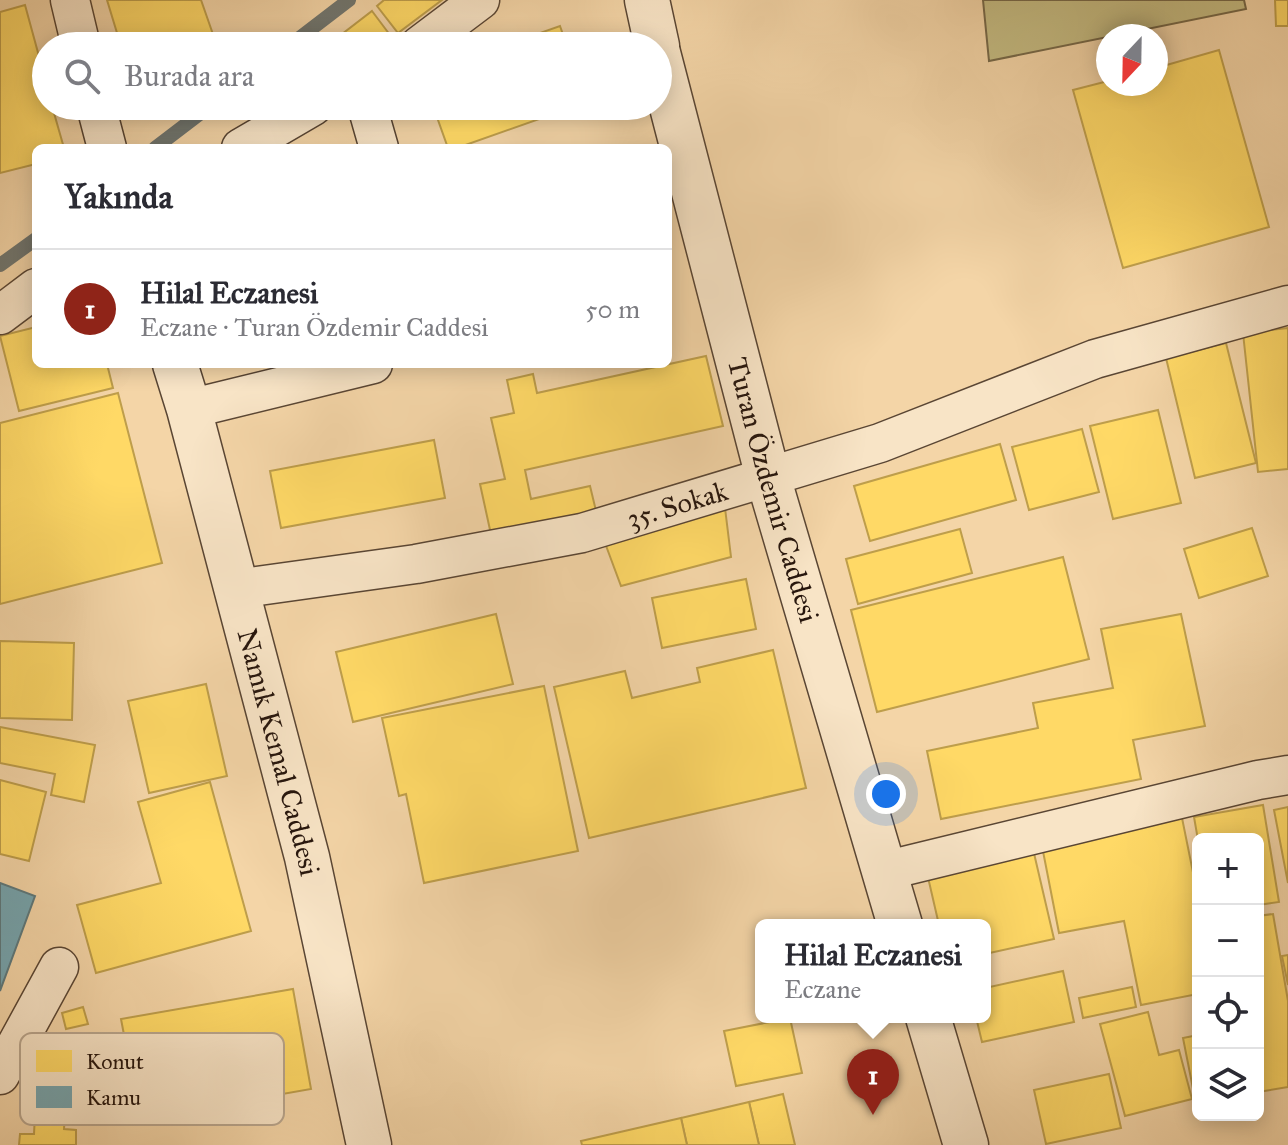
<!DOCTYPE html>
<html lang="tr">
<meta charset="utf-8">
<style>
:root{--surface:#fff;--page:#f7f7f7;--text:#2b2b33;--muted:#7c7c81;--line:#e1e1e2;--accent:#8f2418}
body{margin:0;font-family:"IM FELL Great Primer",serif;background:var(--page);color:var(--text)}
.controls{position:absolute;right:24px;bottom:24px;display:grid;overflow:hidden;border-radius:12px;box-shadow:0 4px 20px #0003}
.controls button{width:72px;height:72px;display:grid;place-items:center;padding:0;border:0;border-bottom:2px solid var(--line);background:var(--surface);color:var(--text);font:40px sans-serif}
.compass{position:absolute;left:1096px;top:24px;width:72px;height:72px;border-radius:50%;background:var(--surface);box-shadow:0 4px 20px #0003;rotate:202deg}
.you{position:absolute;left:886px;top:794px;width:28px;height:28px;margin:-20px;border:6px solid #fff;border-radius:50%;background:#1a73e8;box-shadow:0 0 0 12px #1a73e833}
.badge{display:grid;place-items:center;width:52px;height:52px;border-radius:50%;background:var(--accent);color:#fff;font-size:26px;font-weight:700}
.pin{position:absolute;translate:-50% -66px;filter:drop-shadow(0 2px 4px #0008)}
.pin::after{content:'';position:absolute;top:42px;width:28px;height:24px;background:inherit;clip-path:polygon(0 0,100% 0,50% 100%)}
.popup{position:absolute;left:755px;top:919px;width:236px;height:104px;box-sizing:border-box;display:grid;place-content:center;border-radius:12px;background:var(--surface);filter:drop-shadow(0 2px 6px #0005);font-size:26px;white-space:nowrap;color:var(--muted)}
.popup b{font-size:30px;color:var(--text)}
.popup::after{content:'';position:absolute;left:50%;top:100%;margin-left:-16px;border:16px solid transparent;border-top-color:var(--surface)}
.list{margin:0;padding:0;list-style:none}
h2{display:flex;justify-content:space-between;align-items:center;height:104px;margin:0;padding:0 32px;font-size:34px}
h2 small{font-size:26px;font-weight:400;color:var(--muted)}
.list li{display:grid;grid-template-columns:52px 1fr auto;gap:24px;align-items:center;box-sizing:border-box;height:120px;padding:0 32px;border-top:2px solid var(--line)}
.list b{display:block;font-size:30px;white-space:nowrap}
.list p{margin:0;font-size:26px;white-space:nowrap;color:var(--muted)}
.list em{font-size:26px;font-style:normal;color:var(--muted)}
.icon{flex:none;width:44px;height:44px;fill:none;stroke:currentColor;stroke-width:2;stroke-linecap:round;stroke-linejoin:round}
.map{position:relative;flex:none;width:1288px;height:1145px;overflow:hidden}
.search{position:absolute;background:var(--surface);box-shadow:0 4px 20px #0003;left:32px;top:32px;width:640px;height:88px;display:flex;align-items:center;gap:20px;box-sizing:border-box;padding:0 28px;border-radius:44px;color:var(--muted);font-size:30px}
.panel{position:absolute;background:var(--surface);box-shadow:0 4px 20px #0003;left:32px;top:144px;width:640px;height:224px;border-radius:12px}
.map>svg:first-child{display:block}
.green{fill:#c4bb82;stroke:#766848;stroke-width:2}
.homes{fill:#ffd966;stroke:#be9e4b;stroke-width:2}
.public{fill:#76a5af;stroke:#5e7a7e;stroke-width:2}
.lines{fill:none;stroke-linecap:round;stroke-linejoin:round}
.stream{stroke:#707670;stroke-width:14}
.minor-casing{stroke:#5a4634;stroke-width:41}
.tertiary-casing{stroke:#5a4634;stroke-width:47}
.minor{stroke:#f8e4c6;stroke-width:38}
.tertiary{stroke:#f8e4c6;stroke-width:44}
.labels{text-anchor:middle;stroke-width:8;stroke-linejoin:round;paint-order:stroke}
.street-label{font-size:28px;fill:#27160d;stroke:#f8e4c6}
.key{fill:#f8e4c6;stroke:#b9a68e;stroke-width:2}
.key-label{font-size:22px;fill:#27160d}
</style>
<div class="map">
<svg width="1288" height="1145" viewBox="0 0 1288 1145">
<rect width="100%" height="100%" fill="#f4d5a7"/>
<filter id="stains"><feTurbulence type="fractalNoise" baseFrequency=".0025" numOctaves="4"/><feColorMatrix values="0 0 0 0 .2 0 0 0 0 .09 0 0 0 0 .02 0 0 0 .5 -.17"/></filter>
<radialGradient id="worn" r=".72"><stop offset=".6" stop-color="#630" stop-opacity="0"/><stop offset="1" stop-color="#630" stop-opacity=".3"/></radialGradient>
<path class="green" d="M 983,0 L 1244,0 L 1246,9 L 989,61 Z"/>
<g class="homes">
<path d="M 107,0 L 201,0 L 215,40 L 197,46 L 121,46 Z"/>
<path d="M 384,0 L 442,0 L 398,33 L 377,6 Z"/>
<path d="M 1275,0 L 1288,0 L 1288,26 L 1276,26 Z"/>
<path d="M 25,5 L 46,82 L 46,106 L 52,106 L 64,148 L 36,148 L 36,164 L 0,173 L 0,12 Z"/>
<path d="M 372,11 L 390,35 L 377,46 L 336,46 L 333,41 Z"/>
<path d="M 560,26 L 567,46 L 503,46 Z"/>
<path d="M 1219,50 L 1269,227 L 1123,268 L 1073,90 L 1108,81 L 1108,84 L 1156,84 L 1156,68 Z"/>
<path d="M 433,106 L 576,106 L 457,148 L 448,148 Z"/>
<path d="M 36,327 L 36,364 L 107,364 L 113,388 L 19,411 L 0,336 Z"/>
<path d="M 1288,328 L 1288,469 L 1258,472 L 1243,333 Z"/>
<path d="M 1226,343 L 1256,463 L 1195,478 L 1166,358 Z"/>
<path d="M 706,356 L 723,426 L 525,470 L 531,499 L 590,486 L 597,515 L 492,539 L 480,484 L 505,479 L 491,418 L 514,413 L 507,380 L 533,374 L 537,393 Z"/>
<path d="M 118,393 L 162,563 L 0,604 L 0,423 Z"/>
<path d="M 1158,410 L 1181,503 L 1113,519 L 1090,426 Z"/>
<path d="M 1082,429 L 1099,492 L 1029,510 L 1012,447 Z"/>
<path d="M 434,440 L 445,498 L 281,528 L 270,471 Z"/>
<path d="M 1000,444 L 1016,500 L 870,541 L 854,486 Z"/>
<path d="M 725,508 L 731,557 L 621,586 L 605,543 Z"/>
<path d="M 1252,528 L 1268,576 L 1199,598 L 1184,549 Z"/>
<path d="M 960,529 L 972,573 L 858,604 L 846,559 Z"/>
<path d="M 1063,557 L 1089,659 L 877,712 L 851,610 Z"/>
<path d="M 746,579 L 756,629 L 662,648 L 652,598 Z"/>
<path d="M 496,614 L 513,684 L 353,722 L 336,652 Z"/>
<path d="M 1181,614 L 1205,726 L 1133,740 L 1141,779 L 941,819 L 927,751 L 1038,728 L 1033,703 L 1113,688 L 1101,629 Z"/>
<path d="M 0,641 L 74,643 L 72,720 L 0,718 Z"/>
<path d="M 773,650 L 806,788 L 589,838 L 554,687 L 625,671 L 632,698 L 700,682 L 697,668 Z"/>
<path d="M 206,684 L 227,776 L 149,793 L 128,701 Z"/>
<path d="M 544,686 L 578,851 L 424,883 L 406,794 L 399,796 L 382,718 Z"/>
<path d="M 0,727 L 95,745 L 84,802 L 51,795 L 55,774 L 0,763 Z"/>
<path d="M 0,780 L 46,792 L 29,861 L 0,854 Z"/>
<path d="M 210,782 L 251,931 L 96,973 L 77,905 L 161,883 L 138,802 Z"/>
<path d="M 1263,805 L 1279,902 L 1258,905 L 1258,839 L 1198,840 L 1194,817 Z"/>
<path d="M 1288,807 L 1288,883 L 1274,810 Z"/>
<path d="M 1181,813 L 1198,897 L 1198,994 L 1141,1005 L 1124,921 L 1059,933 L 1041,841 Z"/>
<path d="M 1033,849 L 1054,939 L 985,954 L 985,925 L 939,925 L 927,873 Z"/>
<path d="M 1273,914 L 1288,1001 L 1288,1087 L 1258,1092 L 1258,916 Z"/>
<path d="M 1288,955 L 1288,985 L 1282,956 Z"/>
<path d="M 1063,971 L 1074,1022 L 982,1042 L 976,1017 L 985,1017 L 985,988 Z"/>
<path d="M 1132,987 L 1136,1007 L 1083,1018 L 1079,998 Z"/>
<path d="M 293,989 L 311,1089 L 140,1119 L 121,1019 Z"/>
<path d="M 83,1007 L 88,1024 L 66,1029 L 62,1013 Z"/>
<path d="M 1148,1012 L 1159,1055 L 1179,1050 L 1192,1099 L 1125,1116 L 1100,1024 Z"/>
<path d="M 790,1018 L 802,1073 L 736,1086 L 724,1031 Z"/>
<path d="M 1198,1035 L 1198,1114 L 1183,1038 Z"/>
<path d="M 1109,1074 L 1121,1128 L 1046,1144 L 1034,1090 Z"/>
<path d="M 783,1094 L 795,1145 L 759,1145 L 749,1102 Z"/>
<path d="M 36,1095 L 66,1097 L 64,1129 L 76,1130 L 76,1145 L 19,1145 L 20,1134 L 34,1134 Z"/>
<path d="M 749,1102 L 759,1145 L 687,1145 L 681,1118 Z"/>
<path d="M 681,1118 L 687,1145 L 582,1145 L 581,1141 Z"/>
</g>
<path class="public" d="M 0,883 L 35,896 L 0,991 Z"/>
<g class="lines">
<g class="stream">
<path d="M 289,46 L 349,0"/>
<path d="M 155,148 L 210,106"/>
<path d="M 0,265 L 36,239"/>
</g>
<defs>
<g id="minor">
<path d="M 70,0 L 81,46"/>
<path d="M 419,46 L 480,0"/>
<path d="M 96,106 L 107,148"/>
<path d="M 367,106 L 379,148"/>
<path d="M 241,148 L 313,106"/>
<path d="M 0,315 L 36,288"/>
<path d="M 189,409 L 373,364"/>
<path id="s1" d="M 236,589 L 416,564 L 582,533 L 880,443 L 1095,359 L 1288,305"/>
<path d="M 884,871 L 1258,780 L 1288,775"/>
<path d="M 0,1075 L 59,967"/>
</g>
<g id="tertiary">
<path d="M 647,0 L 657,46"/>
<path id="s2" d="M 658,53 L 768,477 L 900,925"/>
<path id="s3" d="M 175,364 L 189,409 L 307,857 L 369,1145"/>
<path d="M 928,1017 L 966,1145"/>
</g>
</defs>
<use href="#minor" class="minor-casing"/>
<use href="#tertiary" class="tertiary-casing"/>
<use href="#minor" class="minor"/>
<use href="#tertiary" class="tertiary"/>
</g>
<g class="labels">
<g class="street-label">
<text dy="10" stroke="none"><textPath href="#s2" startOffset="452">Turan Özdemir Caddesi</textPath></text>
<text dy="10" stroke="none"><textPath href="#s1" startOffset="450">35. Sokak</textPath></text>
<text dy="10" stroke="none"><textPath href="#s3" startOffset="402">Namık Kemal Caddesi</textPath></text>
</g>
</g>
<rect x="20" y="1033" width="264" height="92" rx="12" class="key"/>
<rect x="36" y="1050" width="36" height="22" fill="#ffd966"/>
<rect x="36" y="1086" width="36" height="22" fill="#76a5af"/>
<g class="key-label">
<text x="86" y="1069">Konut</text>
<text x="86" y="1105">Kamu</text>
</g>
<rect width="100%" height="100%" filter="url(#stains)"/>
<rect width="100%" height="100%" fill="url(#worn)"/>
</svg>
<div class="controls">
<button>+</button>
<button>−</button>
<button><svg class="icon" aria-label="locate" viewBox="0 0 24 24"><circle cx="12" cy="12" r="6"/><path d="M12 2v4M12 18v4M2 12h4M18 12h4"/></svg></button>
<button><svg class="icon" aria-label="layers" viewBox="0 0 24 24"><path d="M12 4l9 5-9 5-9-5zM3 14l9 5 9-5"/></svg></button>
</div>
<svg class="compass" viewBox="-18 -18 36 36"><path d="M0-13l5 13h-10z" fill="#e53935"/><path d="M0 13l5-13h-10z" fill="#7c7c81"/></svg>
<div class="you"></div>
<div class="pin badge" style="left:873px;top:1115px">1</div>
<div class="popup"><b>Hilal Eczanesi</b>Eczane</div>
<div class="search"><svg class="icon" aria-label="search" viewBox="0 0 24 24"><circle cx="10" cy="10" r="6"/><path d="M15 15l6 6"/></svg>Burada ara</div>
<section class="panel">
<h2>Yakında<small></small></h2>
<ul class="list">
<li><span class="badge">1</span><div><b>Hilal Eczanesi</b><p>Eczane · Turan Özdemir Caddesi</p></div><em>50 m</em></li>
</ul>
</section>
</div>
